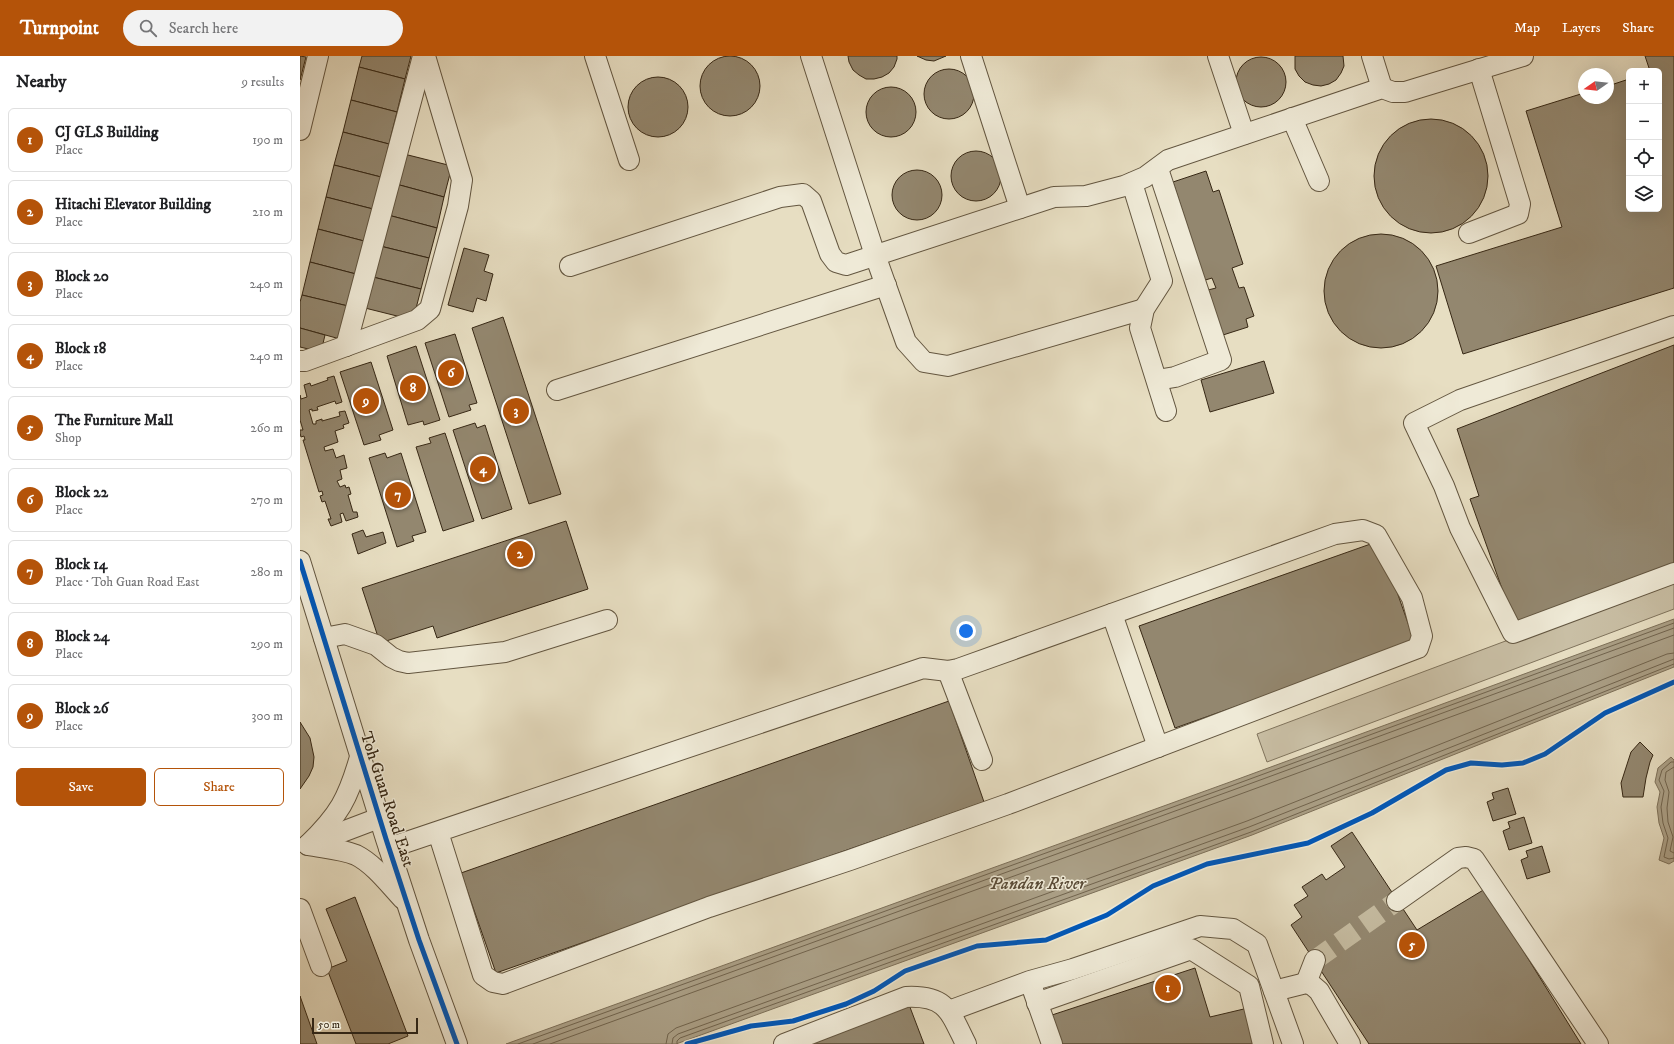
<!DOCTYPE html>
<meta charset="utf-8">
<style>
:root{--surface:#fff;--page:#f2f2f2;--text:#202124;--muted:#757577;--line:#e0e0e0;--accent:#b45309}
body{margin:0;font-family:"IM FELL DW Pica",serif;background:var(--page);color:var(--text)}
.controls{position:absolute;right:12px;top:12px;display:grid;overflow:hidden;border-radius:6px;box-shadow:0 4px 16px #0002}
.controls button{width:36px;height:36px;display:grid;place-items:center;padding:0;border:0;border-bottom:1px solid var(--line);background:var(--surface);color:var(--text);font:20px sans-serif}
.compass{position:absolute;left:1278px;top:12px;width:36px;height:36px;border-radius:50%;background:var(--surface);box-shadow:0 4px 16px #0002;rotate:256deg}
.scale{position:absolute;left:12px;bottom:10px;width:106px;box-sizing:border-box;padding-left:4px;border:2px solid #372815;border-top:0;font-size:11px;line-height:14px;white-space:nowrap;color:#372815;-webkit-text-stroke:3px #efead7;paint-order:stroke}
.you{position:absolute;left:666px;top:575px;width:14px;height:14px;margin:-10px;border:3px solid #fff;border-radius:50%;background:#1a73e8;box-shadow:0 0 0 6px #1a73e833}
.badge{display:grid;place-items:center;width:26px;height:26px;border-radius:50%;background:var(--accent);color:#fff;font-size:13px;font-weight:700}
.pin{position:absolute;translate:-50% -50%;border:2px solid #fff;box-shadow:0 1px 4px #0006}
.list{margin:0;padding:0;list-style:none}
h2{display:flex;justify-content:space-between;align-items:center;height:52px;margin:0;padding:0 16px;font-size:17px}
h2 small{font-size:13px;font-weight:400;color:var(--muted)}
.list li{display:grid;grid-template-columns:26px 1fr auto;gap:12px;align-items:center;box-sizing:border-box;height:64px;margin:0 8px 8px;padding:0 8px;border:1px solid var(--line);border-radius:6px}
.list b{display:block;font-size:15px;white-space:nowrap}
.list p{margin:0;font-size:13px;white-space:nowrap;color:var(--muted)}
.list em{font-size:13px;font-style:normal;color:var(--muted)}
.actions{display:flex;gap:8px;padding:12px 16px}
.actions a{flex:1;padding:9px 0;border:1px solid var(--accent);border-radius:6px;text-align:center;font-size:14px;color:var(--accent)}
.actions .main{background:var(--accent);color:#fff}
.icon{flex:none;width:22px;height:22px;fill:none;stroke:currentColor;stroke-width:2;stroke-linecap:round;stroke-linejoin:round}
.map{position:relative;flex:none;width:1374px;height:988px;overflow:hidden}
header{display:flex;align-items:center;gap:24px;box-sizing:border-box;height:56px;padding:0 20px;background:var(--accent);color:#fff}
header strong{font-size:19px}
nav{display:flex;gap:22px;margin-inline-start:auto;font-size:14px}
.search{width:280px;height:36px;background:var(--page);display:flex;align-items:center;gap:10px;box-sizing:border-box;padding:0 14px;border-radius:22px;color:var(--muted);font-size:15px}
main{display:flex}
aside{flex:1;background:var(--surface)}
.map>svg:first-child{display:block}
.green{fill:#c9bfa5;stroke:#80745d}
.water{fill:#aba087;stroke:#7d7059}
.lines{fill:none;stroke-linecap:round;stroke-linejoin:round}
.shore{stroke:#71644e;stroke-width:1}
.building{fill:#93876f;stroke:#372815}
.minor-tunnel{stroke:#c4ba9f;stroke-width:20;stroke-dasharray:20 10;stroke-linecap:butt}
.minor-casing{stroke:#635640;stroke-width:22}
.minor{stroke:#efead7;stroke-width:20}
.cycleway-casing{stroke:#efead7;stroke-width:8}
.cycleway{stroke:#0057b8;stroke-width:5}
.labels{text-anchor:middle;stroke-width:3;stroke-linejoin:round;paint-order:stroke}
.street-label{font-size:17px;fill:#372815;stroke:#efead7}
.water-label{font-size:18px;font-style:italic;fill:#5a4c37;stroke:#efead7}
</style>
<header>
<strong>Turnpoint</strong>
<div class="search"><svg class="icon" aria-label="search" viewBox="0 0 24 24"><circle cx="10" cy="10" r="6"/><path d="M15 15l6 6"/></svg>Search here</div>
<nav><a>Map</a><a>Layers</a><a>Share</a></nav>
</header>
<main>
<aside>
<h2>Nearby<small>9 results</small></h2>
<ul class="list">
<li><span class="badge">1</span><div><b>CJ GLS Building</b><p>Place</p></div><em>190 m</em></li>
<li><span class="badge">2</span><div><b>Hitachi Elevator Building</b><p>Place</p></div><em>210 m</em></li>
<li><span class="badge">3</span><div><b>Block 20</b><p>Place</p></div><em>240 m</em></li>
<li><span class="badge">4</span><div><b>Block 18</b><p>Place</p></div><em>240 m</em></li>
<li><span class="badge">5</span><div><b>The Furniture Mall</b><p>Shop</p></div><em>260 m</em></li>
<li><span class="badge">6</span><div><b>Block 22</b><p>Place</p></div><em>270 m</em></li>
<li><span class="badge">7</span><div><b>Block 14</b><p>Place · Toh Guan Road East</p></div><em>280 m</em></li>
<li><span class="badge">8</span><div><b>Block 24</b><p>Place</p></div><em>290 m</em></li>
<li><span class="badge">9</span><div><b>Block 26</b><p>Place</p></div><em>300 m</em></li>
</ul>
<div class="actions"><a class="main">Save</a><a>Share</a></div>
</aside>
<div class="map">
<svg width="1374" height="988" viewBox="0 0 1374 988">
<rect width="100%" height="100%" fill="#e7dec2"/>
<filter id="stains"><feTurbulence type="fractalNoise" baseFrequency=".005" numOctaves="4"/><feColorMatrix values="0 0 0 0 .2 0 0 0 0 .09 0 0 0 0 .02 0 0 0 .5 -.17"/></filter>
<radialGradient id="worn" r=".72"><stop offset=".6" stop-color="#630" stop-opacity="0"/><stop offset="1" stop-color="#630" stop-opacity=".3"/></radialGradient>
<path class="green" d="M 1374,522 L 1374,553 L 967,706 L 957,678 Z"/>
<g class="water">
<path d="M 1374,563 L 1374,611 L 952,779 L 376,988 L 206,988 L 930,726 Z"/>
<path d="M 1371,701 L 1374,704 L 1374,805 L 1369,808 L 1359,804 L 1364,782 L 1359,767 L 1357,751 L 1360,736 L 1355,726 L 1358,712 Z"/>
</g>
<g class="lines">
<g class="shore">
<path d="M 1374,706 L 1371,706 L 1362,714 L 1359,724 L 1364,735 L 1361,751 L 1363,767 L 1368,782 L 1364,801 L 1369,803 L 1374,802"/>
<path d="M 1374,711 L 1366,716 L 1365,724 L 1369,736 L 1367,752 L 1368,766 L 1373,781 L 1370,795 L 1374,797"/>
<path d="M 218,988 L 931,730 L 1374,567"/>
<path d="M 233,988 L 933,734 L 1374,572"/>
<path d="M 250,988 L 935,740 L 1374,579"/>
<path d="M 366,988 L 368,978 L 376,972 L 947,765 L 1367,598 L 1374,597"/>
<path d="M 372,988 L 373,982 L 378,978 L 949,771 L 1374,603"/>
<path d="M 377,988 L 377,985 L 380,982 L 951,776 L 1374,608"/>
</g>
</g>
<g class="building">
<path d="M 0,0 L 6,1 L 0,24 Z"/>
<path d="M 62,0 L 111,0 L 105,23 L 59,11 Z"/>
<path d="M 548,0 L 597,0 L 597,3 L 594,11 L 589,17 L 582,21 L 574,23 L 566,23 L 559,19 L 553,14 L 549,6 Z"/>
<path d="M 617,0 L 646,0 L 634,5 L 626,4 Z"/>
<path d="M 995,0 L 1043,0 L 1044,10 L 1041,17 L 1036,24 L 1029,28 L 1021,30 L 1013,29 L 1005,26 L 999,20 L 995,13 Z"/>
<path d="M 1345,0 L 1374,0 L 1374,232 L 1163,298 L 1136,210 L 1262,171 L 1226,55 L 1284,37 L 1284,42 L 1308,42 L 1308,30 L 1329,23 L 1329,153 L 1359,153 L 1359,15 L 1350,15 Z"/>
<circle cx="430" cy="30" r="30"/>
<circle cx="961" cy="26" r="25"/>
<path d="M 59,11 L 105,23 L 97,56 L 51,44 Z"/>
<circle cx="649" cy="38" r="25"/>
<circle cx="358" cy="51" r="30"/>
<circle cx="591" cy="56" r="25"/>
<path d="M 51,44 L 97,56 L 89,88 L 43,76 Z"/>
<circle cx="1131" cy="120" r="57"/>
<path d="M 43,76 L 89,88 L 81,121 L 34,109 Z"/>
<circle cx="676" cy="120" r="25"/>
<path d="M 104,98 L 152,110 L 144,141 L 96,128 Z"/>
<path d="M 34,109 L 81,121 L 73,153 L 26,141 Z"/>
<circle cx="617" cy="139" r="25"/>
<path d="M 906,115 L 913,136 L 919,134 L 943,208 L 932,212 L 939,232 L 944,231 L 954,260 L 946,263 L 948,271 L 923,279 L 908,234 L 916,232 L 912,222 L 902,225 L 885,173 L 888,172 L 873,126 Z"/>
<path d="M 96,128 L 144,141 L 137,172 L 88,159 Z"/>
<path d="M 26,141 L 73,153 L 64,185 L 18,173 Z"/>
<path d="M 88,159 L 137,172 L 129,202 L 80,190 Z"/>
<path d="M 18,173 L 64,185 L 56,218 L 10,206 Z"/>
<circle cx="1081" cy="235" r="57"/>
<path d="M 80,190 L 129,202 L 121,233 L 73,221 Z"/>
<path d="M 164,192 L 189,199 L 184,215 L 193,218 L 186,245 L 177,242 L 173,256 L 148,249 Z"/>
<path d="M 10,206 L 56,218 L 48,250 L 2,239 Z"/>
<path d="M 73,221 L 121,233 L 113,264 L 65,252 Z"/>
<path d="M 2,239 L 48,250 L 40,283 L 0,272 L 0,246 Z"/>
<path d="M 203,261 L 261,438 L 229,448 L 172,272 Z"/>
<path d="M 0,272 L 25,279 L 21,296 L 0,291 Z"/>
<path d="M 155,278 L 177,347 L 169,349 L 171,354 L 149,361 L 125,287 Z"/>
<path d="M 1374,289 L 1374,511 L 1215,569 L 1170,443 L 1179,440 L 1157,373 Z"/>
<path d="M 116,290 L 140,364 L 124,369 L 123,365 L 108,369 L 87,300 Z"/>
<path d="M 964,305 L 974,337 L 910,356 L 901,324 Z"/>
<path d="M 71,306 L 93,374 L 79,379 L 81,384 L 64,389 L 40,316 Z"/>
<path d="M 34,320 L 42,346 L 36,348 L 35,345 L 17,351 L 18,354 L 12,355 L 12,353 L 9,354 L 13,368 L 16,368 L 16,365 L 22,363 L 22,365 L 40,360 L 39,356 L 45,355 L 49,367 L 43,369 L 44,372 L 35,375 L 38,386 L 24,391 L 25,395 L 33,393 L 36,402 L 44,399 L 47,412 L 40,414 L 42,423 L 37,425 L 40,431 L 45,429 L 46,432 L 49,431 L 51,438 L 48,439 L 53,456 L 57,456 L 58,461 L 46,465 L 43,457 L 40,458 L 42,466 L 31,470 L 28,463 L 31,463 L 25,445 L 22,446 L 20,440 L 23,439 L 22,435 L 19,436 L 3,384 L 5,384 L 4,380 L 1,381 L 0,377 L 0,374 L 3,374 L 0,364 L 0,339 L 1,343 L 7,341 L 4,329 L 10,327 L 11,330 L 28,324 L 27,322 Z"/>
<path d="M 175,367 L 177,372 L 185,369 L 212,453 L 182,463 L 153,374 Z"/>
<path d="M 145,377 L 174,465 L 143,475 L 116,391 L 131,387 L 129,382 Z"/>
<path d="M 85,397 L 87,402 L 101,397 L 126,476 L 112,480 L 114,485 L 97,491 L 69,402 Z"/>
<path d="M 266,465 L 288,533 L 137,582 L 133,570 L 80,587 L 62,532 Z"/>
<path d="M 63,474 L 66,481 L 83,476 L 86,487 L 58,498 L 52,478 Z"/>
<path d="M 1079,485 L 1115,587 L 875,672 L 839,570 Z"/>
<path d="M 649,645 L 684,746 L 196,917 L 161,817 Z"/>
<path d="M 0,666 L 10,682 L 14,701 L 13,711 L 9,720 L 0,733 Z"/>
<path d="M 1340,686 L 1353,699 L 1350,706 L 1346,722 L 1343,741 L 1323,741 L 1321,727 L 1331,696 Z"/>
<path d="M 1208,732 L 1216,758 L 1193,765 L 1187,746 L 1194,743 L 1192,737 Z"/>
<path d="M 1224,761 L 1232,787 L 1209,794 L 1203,775 L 1210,772 L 1208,766 Z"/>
<path d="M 1052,776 L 1117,874 L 1185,833 L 1281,988 L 1069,988 L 991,869 L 1002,861 L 994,849 L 1008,840 L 1002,831 L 1022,818 L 1026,824 L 1045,811 L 1031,790 Z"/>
<path d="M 1242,790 L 1250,816 L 1227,823 L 1221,804 L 1228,801 L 1226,795 Z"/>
<path d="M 55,841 L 108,980 L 88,988 L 56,988 L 27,913 L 47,905 L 26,853 Z"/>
<path d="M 895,912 L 910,961 L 948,952 L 956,988 L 761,988 L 752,959 Z"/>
<path d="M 0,940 L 17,988 L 0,988 Z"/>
<path d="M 608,946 L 624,988 L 495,988 Z"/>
</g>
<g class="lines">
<path class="minor-tunnel" d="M 1015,904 L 1097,845"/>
<defs>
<g id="minor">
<path d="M 295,0 L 329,104"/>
<path d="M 511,0 L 575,199 L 606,286 L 624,306 L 648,310 L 844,253"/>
<path d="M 671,0 L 720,152"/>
<path d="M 918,0 L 944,78"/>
<path d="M 1072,0 L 1082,32"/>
<path d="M 992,62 L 1019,125"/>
<path d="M 0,74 L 18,0"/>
<path d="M 832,127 L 862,225 L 844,253 L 840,272 L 866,355"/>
<path d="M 1169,177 L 1218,158 L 1220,148 L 1179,13"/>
<path d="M 270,210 L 480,141 L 503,138 L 511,145 L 530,198 L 536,206 L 546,209 L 754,141 L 786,140 L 824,130 L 845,121 L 868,104 L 1082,32 L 1093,36 L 1105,36 L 1223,0"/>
<path d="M 1374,270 L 1160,344 L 1114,367 L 1144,430 L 1160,472 L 1213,577 L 1374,517"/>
<path d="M 46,290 L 123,0"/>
<path d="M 0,305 L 5,305 L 117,264 L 130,253 L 158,150 L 162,124 L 125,0"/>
<path d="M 857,324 L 875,321 L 921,304 L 858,113"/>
<path d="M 257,334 L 586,229"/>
<path d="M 0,505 L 86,783 L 119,884 L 157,988"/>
<path d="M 812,558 L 858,691"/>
<path d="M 24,582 L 45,578 L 76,589 L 91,601 L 99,605 L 108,607 L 205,596 L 307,564"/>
<path d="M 648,615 L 682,704"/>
<path d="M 13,787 L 79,762"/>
<path d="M 8,789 C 23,792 41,793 56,799 C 74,808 89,828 103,843"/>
<path d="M 8,789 C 39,759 48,743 60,701"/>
<path d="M 89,792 L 623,612 L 648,615 L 658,613 L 1035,478 L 1063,474 L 1076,479 L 1112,542 L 1122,580 L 1118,592 L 708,748 L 550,804 L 409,851 L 203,928 L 193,926 L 183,919 L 138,776"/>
<path d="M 1097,845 L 1158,802 L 1166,801 L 1174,803 L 1298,988"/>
<path d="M 0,853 L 21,910"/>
<path d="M 1006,927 L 1015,904"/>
<path d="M 733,934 L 752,988"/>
<path d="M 974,935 L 1006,927 L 1012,929 L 1019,935 L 1050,988"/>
<path d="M 737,947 L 891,893 L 949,930 L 963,988"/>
<path d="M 649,955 L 730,925 L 773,913 L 900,870 L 933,873 L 957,888 L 993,988"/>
<path d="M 484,988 L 606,941 C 647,939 650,956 666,988"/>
</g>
</defs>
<use href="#minor" class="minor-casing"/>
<use href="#minor" class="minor"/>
<defs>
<g id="cycleway">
<path d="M 0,505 L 86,783 L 119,884 L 157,988"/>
<path d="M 387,988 L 451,970 L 493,965 L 546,948 L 574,935 L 605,915 L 677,890 L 746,884 L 807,859 L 853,830 L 907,808 L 1008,787 L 1072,757 L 1146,714 L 1171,707 L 1202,709 L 1223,707 L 1245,698 L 1305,657 L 1374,626"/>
</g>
</defs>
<use href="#cycleway" class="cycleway-casing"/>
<use href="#cycleway" class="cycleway"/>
</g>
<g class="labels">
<g class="street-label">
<text transform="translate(88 743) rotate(72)" y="6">Toh Guan Road East</text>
</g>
<g class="water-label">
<text x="737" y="833">Pandan River</text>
</g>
</g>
<rect width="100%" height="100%" filter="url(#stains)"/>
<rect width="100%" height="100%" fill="url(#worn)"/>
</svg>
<div class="controls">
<button>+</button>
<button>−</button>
<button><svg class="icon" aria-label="locate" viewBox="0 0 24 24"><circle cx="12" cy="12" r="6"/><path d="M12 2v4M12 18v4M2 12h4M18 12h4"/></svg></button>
<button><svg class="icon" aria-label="layers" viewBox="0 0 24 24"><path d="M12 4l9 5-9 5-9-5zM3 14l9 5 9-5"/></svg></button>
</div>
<svg class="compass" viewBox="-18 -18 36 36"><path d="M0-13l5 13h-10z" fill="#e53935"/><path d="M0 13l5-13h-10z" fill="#757577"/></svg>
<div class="scale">50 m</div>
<div class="you"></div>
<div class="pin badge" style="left:868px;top:932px">1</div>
<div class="pin badge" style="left:220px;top:498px">2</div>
<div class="pin badge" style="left:216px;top:355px">3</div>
<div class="pin badge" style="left:183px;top:413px">4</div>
<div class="pin badge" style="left:1112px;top:889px">5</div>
<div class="pin badge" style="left:151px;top:317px">6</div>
<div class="pin badge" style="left:98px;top:439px">7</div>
<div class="pin badge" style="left:113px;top:332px">8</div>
<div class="pin badge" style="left:66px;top:345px">9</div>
</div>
</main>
